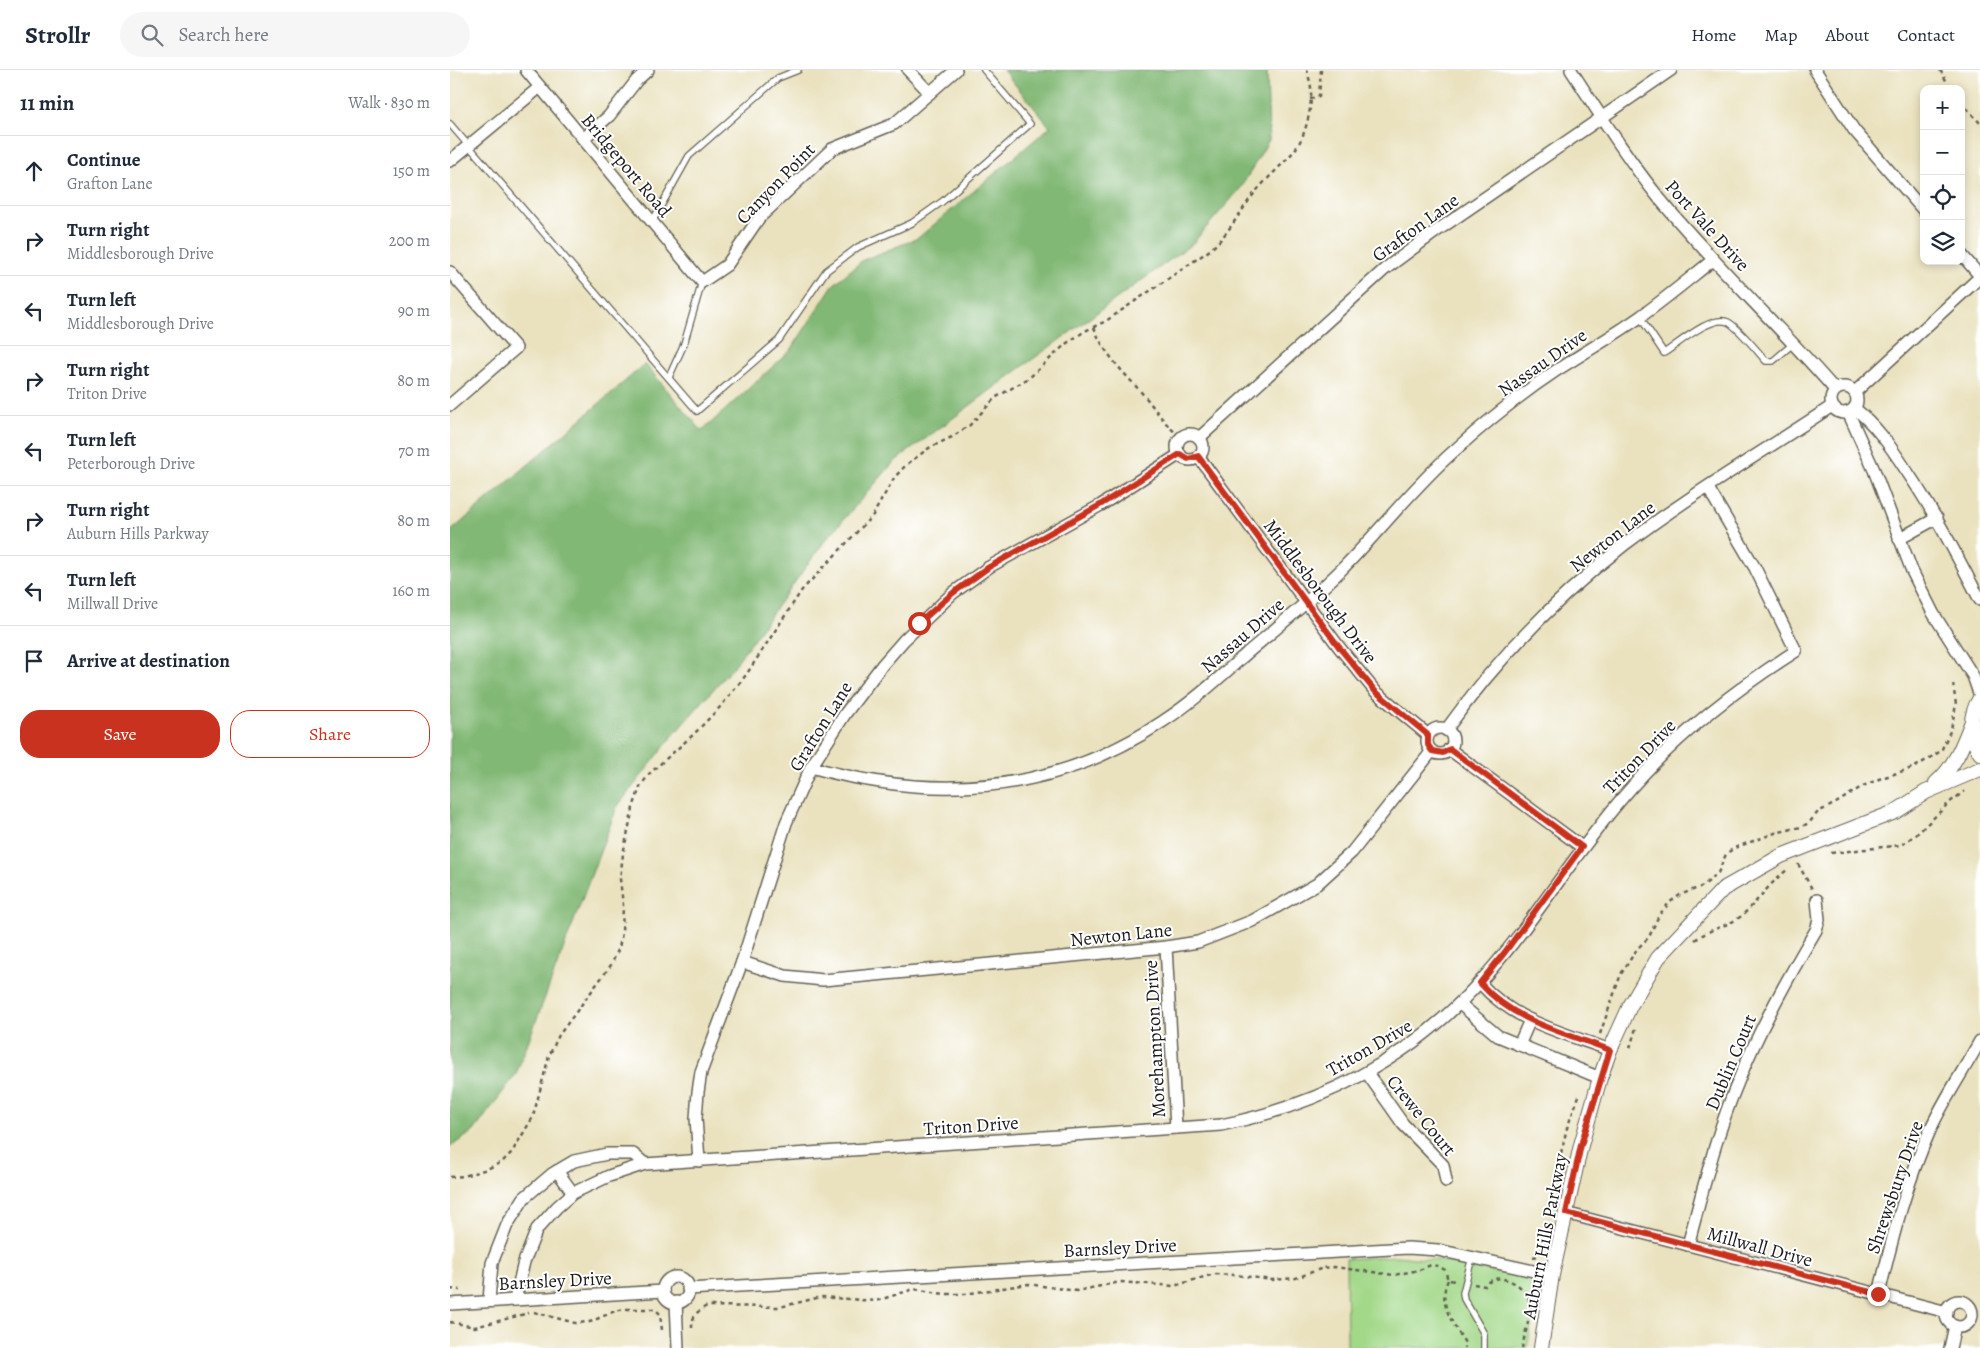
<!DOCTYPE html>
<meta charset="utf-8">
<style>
:root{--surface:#fff;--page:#f6f6f7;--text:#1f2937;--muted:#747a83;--line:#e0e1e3;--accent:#c8321e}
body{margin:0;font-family:Alegreya,serif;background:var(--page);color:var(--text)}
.controls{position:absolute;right:15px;top:15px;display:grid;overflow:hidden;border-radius:10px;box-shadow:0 2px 8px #0003}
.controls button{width:45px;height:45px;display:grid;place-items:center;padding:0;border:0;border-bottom:1px solid var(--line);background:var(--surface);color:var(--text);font:25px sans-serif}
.stop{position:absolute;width:15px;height:15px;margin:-11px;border:4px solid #c8321e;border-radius:50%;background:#fff}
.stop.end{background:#c8321e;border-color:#fff;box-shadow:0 1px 5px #0008}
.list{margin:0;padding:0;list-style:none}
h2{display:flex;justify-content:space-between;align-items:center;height:65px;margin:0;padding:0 20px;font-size:21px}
h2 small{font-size:16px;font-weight:400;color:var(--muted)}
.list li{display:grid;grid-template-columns:32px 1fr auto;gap:15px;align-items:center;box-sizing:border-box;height:70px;padding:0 20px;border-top:1px solid var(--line)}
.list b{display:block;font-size:19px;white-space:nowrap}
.list p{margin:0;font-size:16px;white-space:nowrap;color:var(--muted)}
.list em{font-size:16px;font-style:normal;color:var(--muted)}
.actions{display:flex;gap:10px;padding:15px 20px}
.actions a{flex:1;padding:11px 0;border:1px solid var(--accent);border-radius:20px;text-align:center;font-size:18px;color:var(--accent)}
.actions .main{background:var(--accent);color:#fff}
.icon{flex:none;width:28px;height:28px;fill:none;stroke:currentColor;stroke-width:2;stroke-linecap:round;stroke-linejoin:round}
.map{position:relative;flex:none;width:1530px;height:1278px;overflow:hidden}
header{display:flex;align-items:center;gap:30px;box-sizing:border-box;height:70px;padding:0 25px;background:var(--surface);border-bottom:1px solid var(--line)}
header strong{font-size:24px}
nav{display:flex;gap:28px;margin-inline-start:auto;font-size:18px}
.search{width:350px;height:45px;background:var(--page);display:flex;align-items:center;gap:12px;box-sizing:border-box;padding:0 18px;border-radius:28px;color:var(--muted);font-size:19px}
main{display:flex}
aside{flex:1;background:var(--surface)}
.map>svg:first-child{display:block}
.green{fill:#a2d888;stroke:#5f7a52}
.forest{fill:#81b874;stroke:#4e6a48}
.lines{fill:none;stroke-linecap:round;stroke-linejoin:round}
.service-casing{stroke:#646155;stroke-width:8}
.minor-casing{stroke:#646155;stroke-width:14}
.tertiary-casing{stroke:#646155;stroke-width:16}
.path{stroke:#646155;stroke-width:2.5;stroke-dasharray:4 4;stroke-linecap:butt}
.service{stroke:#fff;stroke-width:5.5}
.minor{stroke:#fff;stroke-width:11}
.tertiary{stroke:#fff;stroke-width:14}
.route{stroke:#c8321e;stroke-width:6}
.labels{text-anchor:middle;stroke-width:4;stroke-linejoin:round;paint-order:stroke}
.street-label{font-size:19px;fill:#1c1c1c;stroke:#fff}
</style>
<header>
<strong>Strollr</strong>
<div class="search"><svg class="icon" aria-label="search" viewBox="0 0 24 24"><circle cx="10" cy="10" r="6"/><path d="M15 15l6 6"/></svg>Search here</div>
<nav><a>Home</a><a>Map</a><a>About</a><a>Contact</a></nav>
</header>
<main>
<aside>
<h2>11 min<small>Walk · 830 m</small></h2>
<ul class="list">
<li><svg class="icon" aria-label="ahead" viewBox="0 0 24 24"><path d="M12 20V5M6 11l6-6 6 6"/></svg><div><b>Continue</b><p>Grafton Lane</p></div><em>150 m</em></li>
<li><svg class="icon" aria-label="right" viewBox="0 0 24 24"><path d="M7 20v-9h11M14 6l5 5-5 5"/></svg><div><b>Turn right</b><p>Middlesborough Drive</p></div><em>200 m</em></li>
<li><svg class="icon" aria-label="left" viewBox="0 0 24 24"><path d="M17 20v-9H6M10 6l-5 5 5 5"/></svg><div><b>Turn left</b><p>Middlesborough Drive</p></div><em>90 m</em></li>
<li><svg class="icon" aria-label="right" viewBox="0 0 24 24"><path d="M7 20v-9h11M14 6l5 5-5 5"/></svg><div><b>Turn right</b><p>Triton Drive</p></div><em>80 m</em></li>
<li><svg class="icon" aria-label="left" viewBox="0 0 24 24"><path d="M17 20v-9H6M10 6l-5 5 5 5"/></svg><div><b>Turn left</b><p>Peterborough Drive</p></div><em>70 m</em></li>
<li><svg class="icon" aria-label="right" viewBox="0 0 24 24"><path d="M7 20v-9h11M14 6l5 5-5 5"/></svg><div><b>Turn right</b><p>Auburn Hills Parkway</p></div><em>80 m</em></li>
<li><svg class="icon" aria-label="left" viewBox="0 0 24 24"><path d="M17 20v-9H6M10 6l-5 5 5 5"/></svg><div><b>Turn left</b><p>Millwall Drive</p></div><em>160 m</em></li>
<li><svg class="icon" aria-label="arrive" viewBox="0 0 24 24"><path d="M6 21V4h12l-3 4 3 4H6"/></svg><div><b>Arrive at destination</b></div></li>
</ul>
<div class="actions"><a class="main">Save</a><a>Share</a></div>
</aside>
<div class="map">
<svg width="1530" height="1278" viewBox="0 0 1530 1278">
<rect width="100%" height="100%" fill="#fff"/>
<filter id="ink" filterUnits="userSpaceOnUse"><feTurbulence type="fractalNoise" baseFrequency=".02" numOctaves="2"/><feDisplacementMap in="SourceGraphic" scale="10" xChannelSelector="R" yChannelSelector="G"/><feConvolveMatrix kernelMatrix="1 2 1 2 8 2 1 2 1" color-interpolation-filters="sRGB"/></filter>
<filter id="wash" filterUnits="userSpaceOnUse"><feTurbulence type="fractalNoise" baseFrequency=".0096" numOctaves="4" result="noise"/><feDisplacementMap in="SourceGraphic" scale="20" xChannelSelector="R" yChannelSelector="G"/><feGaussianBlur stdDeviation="1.12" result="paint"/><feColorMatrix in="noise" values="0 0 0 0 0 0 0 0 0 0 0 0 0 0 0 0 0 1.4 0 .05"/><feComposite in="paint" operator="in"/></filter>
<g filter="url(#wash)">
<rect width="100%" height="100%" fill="#eae2bf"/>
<path class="green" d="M 947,1186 L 993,1191 L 1080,1209 L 1088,1221 L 1077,1278 L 897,1278 L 896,1189 Z"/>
<path class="forest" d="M 553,0 L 817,0 L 819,70 L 790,119 L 742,174 L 572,297 L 444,392 L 374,472 L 283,597 L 225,663 L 167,737 L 66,1004 L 24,1061 L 0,1077 L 0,462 L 195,294 L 252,361 L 341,280 L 383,215 L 413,190 L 468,168 L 600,57 Z"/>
</g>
<g filter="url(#ink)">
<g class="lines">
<defs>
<g id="service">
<path d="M 0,54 L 247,341 L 329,270 L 376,201 L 408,177 L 462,153 L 493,131 L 580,54 L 534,0"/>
<path d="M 202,152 L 239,86 L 328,8 L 348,0"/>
<path d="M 1190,247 L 1214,283 C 1228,274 1262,244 1278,252 C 1288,257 1308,282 1316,291 L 1323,291 L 1344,273"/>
<path d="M 219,307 L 234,274 L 252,212"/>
<path d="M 1022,1187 L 1013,1223 L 1014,1229 L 1034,1264 L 1034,1278"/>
</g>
<g id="minor">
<path d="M 76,0 L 252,212 L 277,195 L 309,148 L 382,79 L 444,54 L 506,0"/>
<path d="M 458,0 L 480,23"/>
<path d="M 1121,0 C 1149,43 1176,87 1209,128 C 1264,195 1328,254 1385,320"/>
<path d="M 1365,0 L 1404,60 L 1474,141"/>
<path d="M 133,69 L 159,46 L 187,10 L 198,0"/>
<path d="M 0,91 L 90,17"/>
<path d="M 1511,184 L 1530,206"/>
<path d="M 0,202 L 66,278 L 0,335"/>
<circle cx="1394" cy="330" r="13"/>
<path d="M 1405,322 L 1530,207"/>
<path d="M 1404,338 C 1426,355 1441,377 1456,400 C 1484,441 1507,486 1530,530"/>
<path d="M 1398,342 L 1424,400 L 1462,501 L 1483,543 L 1523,606 L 1530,626"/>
<circle cx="740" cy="377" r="13"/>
<path d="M 749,368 L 935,199 L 985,162 L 1221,0"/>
<path d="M 748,386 L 889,577 L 925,621 L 978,665"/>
<path d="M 1449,469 L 1487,448"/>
<circle cx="990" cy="671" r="13"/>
<path d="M 996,660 C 1046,590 1106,528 1174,475 C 1240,425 1313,382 1382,336"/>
<path d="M 999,679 L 1132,777"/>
<path d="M 361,697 C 484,732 604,724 712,652 C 743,632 770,607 797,583 C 829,556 862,529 891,500 C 930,461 963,417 1004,381 C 1036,352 1071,324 1107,300 C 1135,282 1163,266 1190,247 C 1215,229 1239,209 1263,190"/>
<path d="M 716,877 L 726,1058"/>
<path d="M 292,892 L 335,906 L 373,910 L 716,877 L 748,872 L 802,851 L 867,814 L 902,782 L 982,681"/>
<path d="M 1030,913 C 1064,952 1112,962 1160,980"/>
<path d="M 1010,934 L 1048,966 L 1150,1008"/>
<path d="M 1069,975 L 1080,950"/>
<path d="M 917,1003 L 953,1054 L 993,1095 L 996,1111"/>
<path d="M 249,1091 L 246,1048 L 248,1022 L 251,1002 L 292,892 L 336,753 L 361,697 L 395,644 L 433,594 L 454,570 L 503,523 L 539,497 L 651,435 L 730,384"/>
<path d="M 195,1094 L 771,1055 C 870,1035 960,989 1028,914 C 1082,856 1122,786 1174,726 C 1223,668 1283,621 1346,581 L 1305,498 L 1258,418"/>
<path d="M 107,1101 L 123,1123"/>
<path d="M 1115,1143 L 1497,1242"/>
<path d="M 1238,1175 C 1253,1120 1266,1064 1288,1012 C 1309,959 1337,909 1366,860 L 1369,850 L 1367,830"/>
<circle cx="226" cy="1220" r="13"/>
<path d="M 238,1219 L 958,1178 L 988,1180 L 1102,1205"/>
<path d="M 1429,1224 C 1442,1168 1457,1111 1481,1058 C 1495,1028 1514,1000 1530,971"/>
<path d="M 39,1231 L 42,1193 L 57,1155 L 74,1128 L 102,1104 L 124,1091 L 157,1084 L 183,1084 L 195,1094 L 159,1106 L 123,1123 L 107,1137 L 87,1159 L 74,1192 L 65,1230"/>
<circle cx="1509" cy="1244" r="13"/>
<path d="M 226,1232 L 228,1278"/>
<path d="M 0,1234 L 213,1221"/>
<path d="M 1500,1278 L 1505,1256"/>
</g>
<g id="tertiary">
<path d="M 1530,628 C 1519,645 1519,666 1530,683"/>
<path d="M 1486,713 C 1505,696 1512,677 1521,654"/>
<path d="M 1091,1278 L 1102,1205 L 1131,1075 L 1150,1008 L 1160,980 L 1180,936 L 1208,888 L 1273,819 L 1331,786 L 1445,742 L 1476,722 L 1530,699"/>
</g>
</defs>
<use href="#service" class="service-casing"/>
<use href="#minor" class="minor-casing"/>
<use href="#tertiary" class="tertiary-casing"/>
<g class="path">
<path d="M 1490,0 L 1501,19"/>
<path d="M 860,29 L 869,26 L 871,0"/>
<path d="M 1511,32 L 1530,53"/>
<path d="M 644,257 C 655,287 677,305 697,329 C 708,343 717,357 731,367"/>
<path d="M 1381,783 L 1451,775 L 1467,764 L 1500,732 L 1515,721"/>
<path d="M 1348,794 L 1362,819"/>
<path d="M 1245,870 C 1259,859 1276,857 1290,847 C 1307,833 1319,813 1337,800"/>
<path d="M 1150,964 L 1171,904 L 1187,879 L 1199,867 L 1209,845 L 1220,832 L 1230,825 L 1253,816 L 1268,803 L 1276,784 L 1284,778 L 1325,763 L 1351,757 L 1359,753 L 1368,742 L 1386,733 L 1413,716 L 1429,709 L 1465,697 L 1491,681 L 1501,659 L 1506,635 L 1503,613"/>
<path d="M 1180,978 L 1186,958"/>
<path d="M 0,1107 L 14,1106 L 37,1099 L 52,1092 L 62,1082 L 83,1047 L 99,986 L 109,965 L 161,895 L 169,878 L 172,863 L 173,835 L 170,809 L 173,784 L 183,738 L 190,717 L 199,704 L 244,664 L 271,636 L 296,605 L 352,520 L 423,445 L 444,408 L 456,395 L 479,378 L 502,367 L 520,355 L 545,328 L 579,308 L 617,273 L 635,261 L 656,251 L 760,180 C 778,164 786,148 800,129 C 813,111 830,98 844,81 C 856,66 862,38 861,19 C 861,13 858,6 857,0"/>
<path d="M 1100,1146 L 1105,1108 L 1117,1058 L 1129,1026"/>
<path d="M 1083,1187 L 1088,1186 L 1094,1173"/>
<path d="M 998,1210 C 987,1233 1003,1253 1015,1273 L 1014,1278"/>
<path d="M 1024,1214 L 1035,1216 C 1038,1213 1041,1210 1044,1209 C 1059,1206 1079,1219 1080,1235 C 1081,1246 1074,1266 1072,1278"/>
<path d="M 0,1219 L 10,1220"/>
<path d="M 84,1242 L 125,1253 L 140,1252 L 165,1241 L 175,1239 L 205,1239 L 210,1244 L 212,1260"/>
<path d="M 0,1252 L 25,1257 L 79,1243"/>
<path d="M 242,1258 C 242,1246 246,1242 257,1236 L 330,1237 L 371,1227 L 426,1231 L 464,1219 L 494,1224 L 515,1224 L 578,1214 L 627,1221 L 670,1212 L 724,1216 L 764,1204 L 786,1205 L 822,1210 L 846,1208 L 873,1198 L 884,1197 L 944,1205 L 969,1200 L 981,1195 L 988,1196 L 995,1200 L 998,1210 L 1006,1211"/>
</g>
<use href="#service" class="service"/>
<use href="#minor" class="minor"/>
<use href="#tertiary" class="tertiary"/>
</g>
</g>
<g class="lines" filter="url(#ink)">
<path class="route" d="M 469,553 L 503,523 L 539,497 L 650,435 L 730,384 L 738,389 L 748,386 L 889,577 L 925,621 L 978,665 L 978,675 L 982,681 L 993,683 L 1000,679 L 1132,777 L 1055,882 L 1030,913 C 1064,952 1113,962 1160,980 L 1131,1075 L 1116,1143 L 1428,1224"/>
</g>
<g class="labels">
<g class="street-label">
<text transform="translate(177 95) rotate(50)" y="7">Bridgeport Road</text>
<text transform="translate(325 113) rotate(-46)" y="7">Canyon Point</text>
<text transform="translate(1258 155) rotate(48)" y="7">Port Vale Drive</text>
<text transform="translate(965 157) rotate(-36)" y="7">Grafton Lane</text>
<text transform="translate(1092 292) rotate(-35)" y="7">Nassau Drive</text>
<text transform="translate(1162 466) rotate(-38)" y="7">Newton Lane</text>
<text transform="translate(871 521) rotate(53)" y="7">Middlesborough Drive</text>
<text transform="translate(792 565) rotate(-41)" y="7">Nassau Drive</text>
<text transform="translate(370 656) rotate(-58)" y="7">Grafton Lane</text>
<text transform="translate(1189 686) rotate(-46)" y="7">Triton Drive</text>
<text transform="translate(671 864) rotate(-6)" y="7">Newton Lane</text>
<text transform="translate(704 969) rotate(-93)" y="7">Morehampton Drive</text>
<text transform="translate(919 977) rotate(-30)" y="7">Triton Drive</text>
<text transform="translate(1280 992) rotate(-67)" y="7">Dublin Court</text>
<text transform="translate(972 1045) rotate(51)" y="7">Crewe Court</text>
<text transform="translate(521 1055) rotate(-4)" y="7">Triton Drive</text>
<text transform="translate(1444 1117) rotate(-71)" y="7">Shrewsbury Drive</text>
<text transform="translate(1094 1166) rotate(-79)" y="7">Auburn Hills Parkway</text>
<text transform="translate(1310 1176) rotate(15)" y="7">Millwall Drive</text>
<text transform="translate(670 1177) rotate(-3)" y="7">Barnsley Drive</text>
<text transform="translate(105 1210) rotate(-3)" y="7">Barnsley Drive</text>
</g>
</g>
</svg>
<div class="controls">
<button>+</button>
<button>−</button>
<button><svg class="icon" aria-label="locate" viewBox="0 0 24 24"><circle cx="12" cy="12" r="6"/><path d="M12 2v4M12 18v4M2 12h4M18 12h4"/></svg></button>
<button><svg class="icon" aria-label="layers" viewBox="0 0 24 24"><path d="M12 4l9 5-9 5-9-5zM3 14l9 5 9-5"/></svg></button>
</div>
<div class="stop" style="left:469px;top:553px"></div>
<div class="stop end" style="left:1428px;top:1224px"></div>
</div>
</main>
